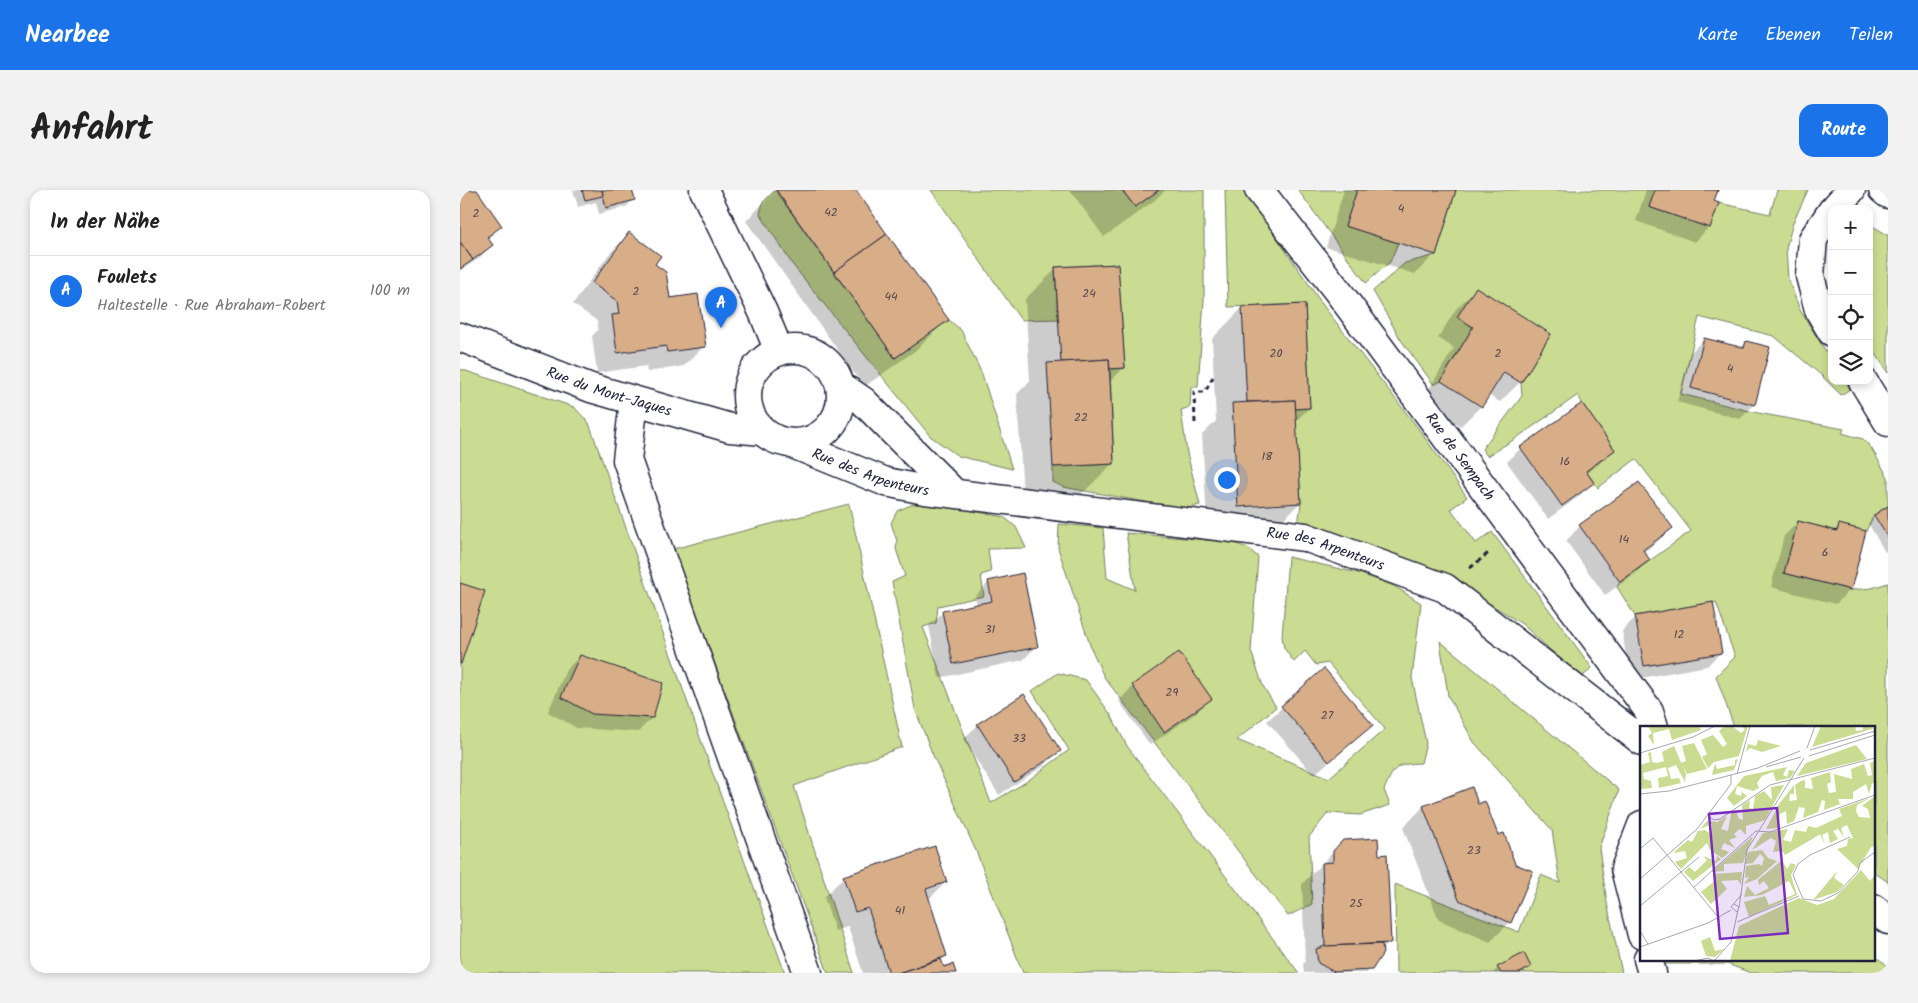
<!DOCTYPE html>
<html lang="de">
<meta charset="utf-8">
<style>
:root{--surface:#fff;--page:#f2f2f2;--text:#222;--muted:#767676;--line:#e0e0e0;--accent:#1a73e8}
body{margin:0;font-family:Kalam,sans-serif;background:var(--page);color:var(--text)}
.controls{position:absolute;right:15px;top:15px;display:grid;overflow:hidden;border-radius:10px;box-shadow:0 2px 8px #0003}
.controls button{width:45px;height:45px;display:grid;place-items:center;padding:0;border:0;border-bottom:1px solid var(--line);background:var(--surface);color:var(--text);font:25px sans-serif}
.you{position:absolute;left:766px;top:289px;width:18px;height:18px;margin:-12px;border:4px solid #fff;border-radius:50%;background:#1a73e8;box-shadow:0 0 0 8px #1a73e833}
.badge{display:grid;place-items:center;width:32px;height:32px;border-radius:50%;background:var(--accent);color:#fff;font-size:16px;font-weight:700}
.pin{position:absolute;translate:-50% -41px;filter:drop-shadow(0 1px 2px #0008)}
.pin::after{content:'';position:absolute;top:26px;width:18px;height:15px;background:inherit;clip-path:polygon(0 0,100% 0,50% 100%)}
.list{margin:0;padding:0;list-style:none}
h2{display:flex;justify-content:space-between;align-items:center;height:65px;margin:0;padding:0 20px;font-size:21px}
h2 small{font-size:16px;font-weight:400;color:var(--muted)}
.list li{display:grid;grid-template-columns:32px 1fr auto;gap:15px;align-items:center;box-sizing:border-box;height:70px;padding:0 20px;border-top:1px solid var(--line)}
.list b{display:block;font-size:19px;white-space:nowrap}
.list p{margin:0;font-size:16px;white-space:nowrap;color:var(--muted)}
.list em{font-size:16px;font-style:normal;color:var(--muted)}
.icon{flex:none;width:28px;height:28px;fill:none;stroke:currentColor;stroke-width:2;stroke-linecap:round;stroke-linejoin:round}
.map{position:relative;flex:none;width:1428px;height:783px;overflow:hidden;border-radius:15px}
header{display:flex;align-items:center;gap:30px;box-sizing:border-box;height:70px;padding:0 25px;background:var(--accent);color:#fff}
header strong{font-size:24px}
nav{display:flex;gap:28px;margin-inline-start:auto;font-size:18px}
.intro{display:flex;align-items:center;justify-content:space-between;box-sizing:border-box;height:120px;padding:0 30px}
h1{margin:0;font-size:35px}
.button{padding:12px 22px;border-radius:15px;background:var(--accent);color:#fff;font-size:18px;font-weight:700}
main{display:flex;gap:30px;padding:0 30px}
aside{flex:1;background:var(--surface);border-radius:15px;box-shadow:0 2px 8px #0003}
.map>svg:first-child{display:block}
.green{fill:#cadc91;stroke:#767f66}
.shadow{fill:#0003}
.building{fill:#d7ae88;stroke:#22223b}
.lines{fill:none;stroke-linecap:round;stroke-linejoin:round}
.minor-casing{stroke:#22223b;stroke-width:31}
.path{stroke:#22223b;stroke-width:3;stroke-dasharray:5 4;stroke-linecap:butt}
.minor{stroke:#fff;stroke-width:28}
.labels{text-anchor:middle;stroke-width:4.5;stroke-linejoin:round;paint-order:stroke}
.number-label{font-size:12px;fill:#4f454e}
.street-label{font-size:15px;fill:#22223b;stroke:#fff}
.inset-road{fill:none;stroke:#a7a7b1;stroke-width:1}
.view{fill:#7b2cbf;fill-opacity:0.15;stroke:#7b2cbf;stroke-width:2.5}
.inset-edge{fill:none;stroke:#22223b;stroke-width:2.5}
</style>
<header>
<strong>Nearbee</strong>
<nav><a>Karte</a><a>Ebenen</a><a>Teilen</a></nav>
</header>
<div class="intro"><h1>Anfahrt</h1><a class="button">Route</a></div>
<main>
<aside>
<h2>In der Nähe<small></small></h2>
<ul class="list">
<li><span class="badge">A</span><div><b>Foulets</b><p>Haltestelle · Rue Abraham-Robert</p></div><em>100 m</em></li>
</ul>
</aside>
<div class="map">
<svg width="1428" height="783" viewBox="0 0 1428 783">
<rect width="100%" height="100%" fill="#fff"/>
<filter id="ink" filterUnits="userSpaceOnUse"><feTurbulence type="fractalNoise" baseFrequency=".02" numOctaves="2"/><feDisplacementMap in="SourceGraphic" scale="10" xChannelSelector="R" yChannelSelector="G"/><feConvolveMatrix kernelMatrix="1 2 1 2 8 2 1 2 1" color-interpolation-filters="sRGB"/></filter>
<g filter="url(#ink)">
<g class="green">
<path d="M 315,0 L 435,168 L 489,130 L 501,140 L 522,184 L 552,279 L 498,266 L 470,246 L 332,74 L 300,24 L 303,12 Z"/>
<path d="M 471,0 L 662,0 L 675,17 L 699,0 L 744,0 L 744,110 L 738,197 L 731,197 L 730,217 L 721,220 L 727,263 L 740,315 L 725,319 L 603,297 L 593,292 L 593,277 L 654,274 L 650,179 L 665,178 L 658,74 L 595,77 L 598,129 L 561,130 Z"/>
<path d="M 765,0 L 784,0 L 865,118 L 958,238 L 1007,307 L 991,319 L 1016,353 L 1032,342 L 1132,478 L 1121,488 L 1062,434 L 986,386 L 838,335 L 841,313 L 835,219 L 850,218 L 845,114 L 768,117 Z"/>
<path d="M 838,0 L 897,0 L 886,36 L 938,53 L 930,72 L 906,93 Z"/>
<path d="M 996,0 L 1195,0 L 1189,17 L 1250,38 L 1259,13 L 1310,24 L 1317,0 L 1348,0 L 1333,33 L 1326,58 L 1328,89 L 1340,120 L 1372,171 L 1372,191 L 1385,191 L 1390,199 L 1381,205 L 1361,185 L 1314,146 L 1239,127 L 1221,204 L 1298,223 L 1384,239 L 1382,243 L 1403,249 L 1410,256 L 1428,287 L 1428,316 L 1414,325 L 1406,341 L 1379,335 L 1377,341 L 1338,331 L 1324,383 L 1391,400 L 1412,398 L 1428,393 L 1428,692 L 1414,682 L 1414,537 L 1274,537 L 1256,486 L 1275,467 L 1256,412 L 1175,426 L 1157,397 L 1160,392 L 1231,341 L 1176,269 L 1138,298 L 1126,281 L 1155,260 L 1122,213 L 1118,205 L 1055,249 L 1027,266 L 1022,259 L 1062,206 L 1061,193 L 1091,144 L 998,127 L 1013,137 L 981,191 L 974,195 L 941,150 L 913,101 L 945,73 L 976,65 Z"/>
<path d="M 1409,34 L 1428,45 L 1428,183 L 1409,153 Z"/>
<path d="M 0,179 L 114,217 L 129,233 L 250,576 L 325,783 L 0,783 Z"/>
<path d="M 389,314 L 442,557 L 334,596 L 394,783 L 368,783 L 213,359 Z"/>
<path d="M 453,314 L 482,315 L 544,327 L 556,337 L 566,358 L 528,359 L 531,382 L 521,385 L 524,406 L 478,416 L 476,433 L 463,437 L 531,613 L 566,592 L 609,560 L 572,501 L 598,483 L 626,490 L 651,525 L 667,556 L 839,783 L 563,783 L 516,661 L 472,563 L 455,519 L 432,392 L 445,386 L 436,359 L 437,351 L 431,333 L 437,321 Z"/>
<path d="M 599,334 L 643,338 L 647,388 L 675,400 L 666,343 L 771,352 L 788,358 L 798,367 L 791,461 L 803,496 L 816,517 L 777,550 L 869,588 L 925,539 L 868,473 L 856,475 L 845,461 L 834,472 L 824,458 L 822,447 L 828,367 L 898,383 L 934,396 L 961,413 L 952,488 L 966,553 L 961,573 C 935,574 934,577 924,600 L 930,615 L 900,625 L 868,623 L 849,647 L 852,714 L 828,726 L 644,487 L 631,458 L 598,358 Z"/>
<path d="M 980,451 L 1159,600 L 1139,658 L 1147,713 L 1162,783 L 936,783 L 935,694 L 1059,742 L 1081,685 L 1100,693 L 1092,640 L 1014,552 L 988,506 Z"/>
<path d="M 1414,765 L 1428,776 L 1428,783 L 1291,783 L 1267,774 L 1206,774 L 1205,769 L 1414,769 Z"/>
</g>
<g class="shadow">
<path d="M 0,0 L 15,0 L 40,36 L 28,49 L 32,55 L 18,69 L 0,81 Z"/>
<path d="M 113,0 L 171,0 L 173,10 L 166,17 L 139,24 L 136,12 L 118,17 Z"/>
<path d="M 316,0 L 394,0 L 487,130 L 456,160 L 404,197 L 286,31 Z"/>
<path d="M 610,0 L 705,0 L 695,10 L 644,47 Z"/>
<path d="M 884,0 L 995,0 L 975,64 L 955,84 L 866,57 Z"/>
<path d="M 1186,0 L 1256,0 L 1252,12 L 1249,37 L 1235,52 L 1176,31 Z"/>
<path d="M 169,44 L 209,110 L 244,156 L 224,176 L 187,182 L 186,176 L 137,183 L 132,146 L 138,140 L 137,131 L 113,114 L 149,64 Z"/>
<path d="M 596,79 L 664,178 L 649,192 L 653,273 L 622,304 L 563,307 L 557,204 L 570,191 L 565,109 Z"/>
<path d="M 1016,99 L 1060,192 L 1040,212 L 1028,205 L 1021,216 L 1001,236 L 961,212 L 994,158 L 978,148 L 996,119 Z"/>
<path d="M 782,118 L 849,218 L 835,232 L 840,313 L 809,343 L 748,347 L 742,245 L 756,231 L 752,149 Z"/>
<path d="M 1244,149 L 1280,158 L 1287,152 L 1294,215 L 1280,229 L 1217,212 L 1230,163 Z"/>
<path d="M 1061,258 L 1153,260 L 1139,274 L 1126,284 L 1133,292 L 1118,307 L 1088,329 L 1047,272 Z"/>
<path d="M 1179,293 L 1211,338 L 1197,352 L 1184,362 L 1189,369 L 1175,384 L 1145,405 L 1106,351 L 1120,336 Z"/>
<path d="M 1428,318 L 1428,362 L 1425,362 L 1408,333 L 1415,326 Z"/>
<path d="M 1338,332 L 1374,341 L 1379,336 L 1390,400 L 1376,414 L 1311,397 L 1324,346 Z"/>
<path d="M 529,392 L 577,456 L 563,470 L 479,488 L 469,436 L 483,422 L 517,415 L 515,406 Z"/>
<path d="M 1176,427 L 1261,462 L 1247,476 L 1170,490 L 1162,441 Z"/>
<path d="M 719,464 L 750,509 L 736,523 L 690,555 L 659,511 L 673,496 Z"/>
<path d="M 120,466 L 192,528 L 178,542 L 117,538 L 88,522 L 106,480 Z"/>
<path d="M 864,480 L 911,534 L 854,585 L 807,531 Z"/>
<path d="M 564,505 L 599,561 L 585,575 L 539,605 L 503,549 L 518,535 Z"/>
<path d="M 1011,599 L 1050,732 L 1030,752 L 979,730 L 943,638 L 963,617 Z"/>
<path d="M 884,651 L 918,666 L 929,753 L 922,760 L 907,783 L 844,783 L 843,774 L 845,772 L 842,694 Z"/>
<path d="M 384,687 L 486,692 L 468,710 L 486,766 L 480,772 L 483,779 L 495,783 L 403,783 L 388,737 L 375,741 L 364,707 Z"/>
<path d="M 1069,777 L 1063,783 L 1033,783 L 1038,778 Z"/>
</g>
<g class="building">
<path d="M 0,0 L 17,0 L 42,36 L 27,47 L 33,55 L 13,70 L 0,52 Z"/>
<path d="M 122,0 L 142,0 L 143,6 L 125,10 Z"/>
<path d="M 142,0 L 172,0 L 175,10 L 146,18 Z"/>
<path d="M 316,0 L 396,0 L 427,44 L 374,82 Z"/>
<path d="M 662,0 L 699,0 L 675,17 Z"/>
<path d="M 897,0 L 996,0 L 976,65 L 885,36 Z"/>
<path d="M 1195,0 L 1258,0 L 1254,11 L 1259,13 L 1250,38 L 1189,17 Z"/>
<path d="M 169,42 L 201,66 L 195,74 L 206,82 L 210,108 L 238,104 L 246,157 L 207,162 L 206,156 L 157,163 L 152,125 L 159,124 L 157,111 L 132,93 Z"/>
<path d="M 427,44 L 489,130 L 435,168 L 374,82 Z"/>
<path d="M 0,52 L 13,70 L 0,79 Z"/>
<path d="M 658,74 L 665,178 L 650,179 L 649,169 L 601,172 L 595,77 Z"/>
<path d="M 1016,97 L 1091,144 L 1061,193 L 1044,182 L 1022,217 L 981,191 L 1013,137 L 997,127 Z"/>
<path d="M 845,114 L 850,218 L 835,219 L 835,210 L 787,212 L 782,117 Z"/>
<path d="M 1244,148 L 1284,158 L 1286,151 L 1310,157 L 1295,215 L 1231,198 Z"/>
<path d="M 649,169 L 654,274 L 593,277 L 587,173 Z"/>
<path d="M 835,210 L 841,313 L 778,317 L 772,213 Z"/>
<path d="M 1122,213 L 1155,260 L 1126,281 L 1134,293 L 1102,316 L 1060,257 Z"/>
<path d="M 1179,292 L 1213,338 L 1183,360 L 1190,370 L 1160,392 L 1119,335 Z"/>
<path d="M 1428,316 L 1428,348 L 1414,325 Z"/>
<path d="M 1338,331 L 1377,341 L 1379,334 L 1406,341 L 1391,400 L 1324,383 Z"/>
<path d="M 563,383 L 578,457 L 493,474 L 482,421 L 532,411 L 528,391 Z"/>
<path d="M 0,393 L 25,401 L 1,474 L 0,474 Z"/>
<path d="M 1253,412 L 1262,463 L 1184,476 L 1175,426 Z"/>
<path d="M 719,462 L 752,509 L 704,542 L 672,495 Z"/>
<path d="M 120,465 L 203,493 L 193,528 L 132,524 L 101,507 Z"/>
<path d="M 864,478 L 913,535 L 869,572 L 821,516 Z"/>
<path d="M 564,504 L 601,561 L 554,592 L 517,534 Z"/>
<path d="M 1012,597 L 1018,614 L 1025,611 L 1038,645 L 1044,643 L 1055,674 L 1073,681 L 1051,733 L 999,710 L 963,616 Z"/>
<path d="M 918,648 L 919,665 L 927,664 L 931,753 L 865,756 L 862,673 L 873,672 L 873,661 L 883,650 Z"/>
<path d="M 475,656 L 487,692 L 466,699 L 487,766 L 438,783 L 429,783 L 408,718 L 395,722 L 383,686 Z"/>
<path d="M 922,754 L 923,763 L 912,780 L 874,782 L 858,773 L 856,759 L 865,756 Z"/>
<path d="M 1064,763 L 1071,777 L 1060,783 L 1041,783 L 1037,777 Z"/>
<path d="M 481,769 L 484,777 L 493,774 L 496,783 L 438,783 Z"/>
</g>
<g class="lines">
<defs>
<g id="minor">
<path d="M 244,0 L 303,122 L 319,161"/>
<path id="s1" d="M 799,0 L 880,104 L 1189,521 L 1194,537"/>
<path d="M 1423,0 L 1428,4"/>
<path d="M 1374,19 L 1391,0"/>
<path d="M 1372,21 L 1353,49 L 1350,86 L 1359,120 L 1372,142"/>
<path id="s2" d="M 0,147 L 131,198 L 270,238 L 303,241"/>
<circle cx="334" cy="206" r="47"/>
<path d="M 1403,191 L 1428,232"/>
<path d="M 381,196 L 403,211 L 494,303"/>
<path d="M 174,211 L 167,270 L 348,783"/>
<path id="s3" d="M 330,253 L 426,292 L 465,300 L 845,347 L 985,398 L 1182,551"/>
<path d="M 1182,635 L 1165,679 L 1182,745"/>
<path d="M 1414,719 L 1428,730"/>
<path d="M 1188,769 L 1192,783"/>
</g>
</defs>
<use href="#minor" class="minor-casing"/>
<g class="path">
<path d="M 735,233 L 734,202 L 745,202 L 754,185"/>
<path d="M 1010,378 L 1031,361"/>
</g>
<use href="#minor" class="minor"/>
</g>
</g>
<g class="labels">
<g class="number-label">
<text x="941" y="22">4</text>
<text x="371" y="26">42</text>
<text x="16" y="27">2</text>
<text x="176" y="105">2</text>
<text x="629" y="107">24</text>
<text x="431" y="110">44</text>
<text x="816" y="167">20</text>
<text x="1038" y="167">2</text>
<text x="1270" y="182">4</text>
<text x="621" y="231">22</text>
<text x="807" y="270">18</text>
<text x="1105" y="275">16</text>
<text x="1164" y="353">14</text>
<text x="1365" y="366">6</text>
<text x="530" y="443">31</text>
<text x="1219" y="448">12</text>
<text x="712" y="506">29</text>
<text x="867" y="529">27</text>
<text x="559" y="552">33</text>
<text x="1014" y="664">23</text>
<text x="896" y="717">25</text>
<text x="440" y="724">41</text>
</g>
<g class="street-label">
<text dy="5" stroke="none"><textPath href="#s2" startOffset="159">Rue du Mont-Jaques</textPath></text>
<text dy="5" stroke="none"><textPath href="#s1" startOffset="334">Rue de Sempach</textPath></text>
<text dy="5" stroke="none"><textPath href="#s3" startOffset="86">Rue des Arpenteurs</textPath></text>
<text dy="5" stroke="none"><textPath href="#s3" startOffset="549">Rue des Arpenteurs</textPath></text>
</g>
</g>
<g transform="translate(1180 536)">
<rect width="235" height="235" fill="#fff"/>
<path d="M 8,0 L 59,0 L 61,4 L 32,14 L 29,3 L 13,7 L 14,19 L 8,10 L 12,7 ZM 85,0 L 92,0 L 101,7 L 105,4 L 102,0 L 108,0 L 99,30 L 74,36 L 68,42 L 62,31 L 67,28 L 61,14 L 73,9 L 83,21 L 87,18 L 79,5 ZM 181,0 L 215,0 L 216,5 L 223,4 L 223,0 L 235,2 L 172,21 ZM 118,14 L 141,20 L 122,26 L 110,22 L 106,26 L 108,18 L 116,20 ZM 54,17 L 67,43 L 47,48 L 41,37 L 46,35 L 42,20 ZM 216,19 L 227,33 L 157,50 L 166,37 ZM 34,20 L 46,48 L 45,56 L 36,39 L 28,42 L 31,53 L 39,52 L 41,57 L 19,62 L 18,52 L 28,50 L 26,41 L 3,47 L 4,53 L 11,55 L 12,62 L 1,63 L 0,39 L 10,36 L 8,27 L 11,26 L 12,36 L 17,37 L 24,35 L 22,26 ZM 98,33 L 94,44 L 72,49 L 75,37 L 77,43 L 95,39 L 95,34 ZM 235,35 L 235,58 L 232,57 L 229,68 L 226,58 L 213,66 L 213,73 L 198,73 L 200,78 L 184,84 L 185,75 L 182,74 L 178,86 L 163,92 L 165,82 L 159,81 L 154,95 L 147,98 L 146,85 L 140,88 L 138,102 L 126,103 L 139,78 L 154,59 L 154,68 L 150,68 L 149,75 L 157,74 L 155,59 L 161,55 L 165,54 L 165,62 L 173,63 L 171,52 L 190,46 L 191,56 L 187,58 L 189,67 L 196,66 L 194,48 L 212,53 L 211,43 L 224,38 L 228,50 L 232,49 L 230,37 ZM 147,41 L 143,49 L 147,51 L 149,44 L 155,45 L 150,52 L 136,55 L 133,46 L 122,50 L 117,57 L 119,62 L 113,65 L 97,60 L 95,68 L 101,70 L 102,66 L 107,70 L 94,80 L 87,72 L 104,50 ZM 144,59 L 125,94 L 106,100 L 106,109 L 100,103 L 94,108 L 97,111 L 89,114 L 95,122 L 84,117 L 81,123 L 89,126 L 86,129 L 82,132 L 70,124 L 67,117 L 41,143 L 35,136 L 47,132 L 45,125 L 33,127 L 48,114 L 52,116 L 58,105 L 65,104 L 72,109 L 72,98 L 60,103 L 67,95 L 77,96 L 87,90 L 81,103 L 88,105 L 91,88 L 96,85 L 99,93 L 103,94 L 102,79 L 110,74 L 109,82 L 113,83 L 115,70 L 124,65 L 132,74 L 131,61 ZM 235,70 L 235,120 L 231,121 L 218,143 L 197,123 L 207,120 L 208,113 L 213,112 L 207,99 L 201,102 L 204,111 L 198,103 L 193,105 L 198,113 L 190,117 L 188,106 L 182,109 L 185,119 L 180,108 L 184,106 L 145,129 L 142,125 L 133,126 L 136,115 L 131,112 L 112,124 L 123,107 L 148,103 L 143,114 L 151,116 L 155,104 L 166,106 L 168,100 L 176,102 L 202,90 L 199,83 L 230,72 L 217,79 L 216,85 L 219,91 L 230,92 L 228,83 L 222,80 ZM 113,110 L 103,137 L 84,138 L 84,145 L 71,146 ZM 122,124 L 128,132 L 137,135 L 117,153 L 104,158 L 109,151 L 105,152 L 106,140 L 119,138 L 122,140 L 124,132 L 120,128 L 113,137 L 105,138 L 108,126 ZM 63,130 L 76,135 L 77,130 L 81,133 L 53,155 L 44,146 L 49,141 L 55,146 L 67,134 ZM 142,134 L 147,143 L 151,137 L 156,139 L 151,149 L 157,169 L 109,191 L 104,176 L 125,170 L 129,179 L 155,168 L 149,155 L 122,169 L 104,171 L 107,160 L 115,169 L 129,162 L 124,155 L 119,159 L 118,154 ZM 221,144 L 230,155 L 235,149 L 235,235 L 90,235 L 99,200 L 159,172 L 177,179 L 194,173 ZM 197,145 L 194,152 L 204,159 L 197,166 L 173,174 ZM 102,146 L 101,159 L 98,154 L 81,155 L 87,163 L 71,178 L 61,166 L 76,154 L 73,148 ZM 70,211 L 75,225 L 84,223 L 75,231 L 66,230 L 61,215 Z" fill="#cadc91"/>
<path class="inset-road" d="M 167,22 L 175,0M 170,24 L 235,5M 0,27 L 53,11 L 75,0M 169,30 L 235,9M 126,41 L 161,31M 97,48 L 110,0M 0,68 L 29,65 L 118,42 L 160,25M 68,90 L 74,94 L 80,93 L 130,59 L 235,32M 210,111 L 170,129 L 158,138 L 153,149 L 163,173 L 181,175 L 198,167 L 218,145 L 220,137 L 235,126M 0,123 L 13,112 L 78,191M 0,153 L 57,103 L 91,58 L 91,49M 53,162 L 116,105 L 130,106 L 235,69M 94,178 L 99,181 L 97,186 L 91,181 L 102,168M 0,180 L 59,131M 99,182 L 107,124 L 164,32M 97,196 L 159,170M 0,205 L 8,218M 0,221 L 68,197 L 91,184M 54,235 L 68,232 L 74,235M 74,235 L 91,216 L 98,184"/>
<path class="view" d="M 137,82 L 148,207 L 80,213 L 69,88 Z"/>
<rect width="235" height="235" class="inset-edge"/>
</g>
</svg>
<div class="controls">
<button>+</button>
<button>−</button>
<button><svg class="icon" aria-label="locate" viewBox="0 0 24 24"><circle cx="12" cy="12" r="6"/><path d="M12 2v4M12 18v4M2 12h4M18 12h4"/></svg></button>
<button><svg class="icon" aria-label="layers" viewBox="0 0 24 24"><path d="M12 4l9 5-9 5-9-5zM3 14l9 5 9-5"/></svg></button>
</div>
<div class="you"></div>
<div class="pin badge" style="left:261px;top:138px">A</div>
</div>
</main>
